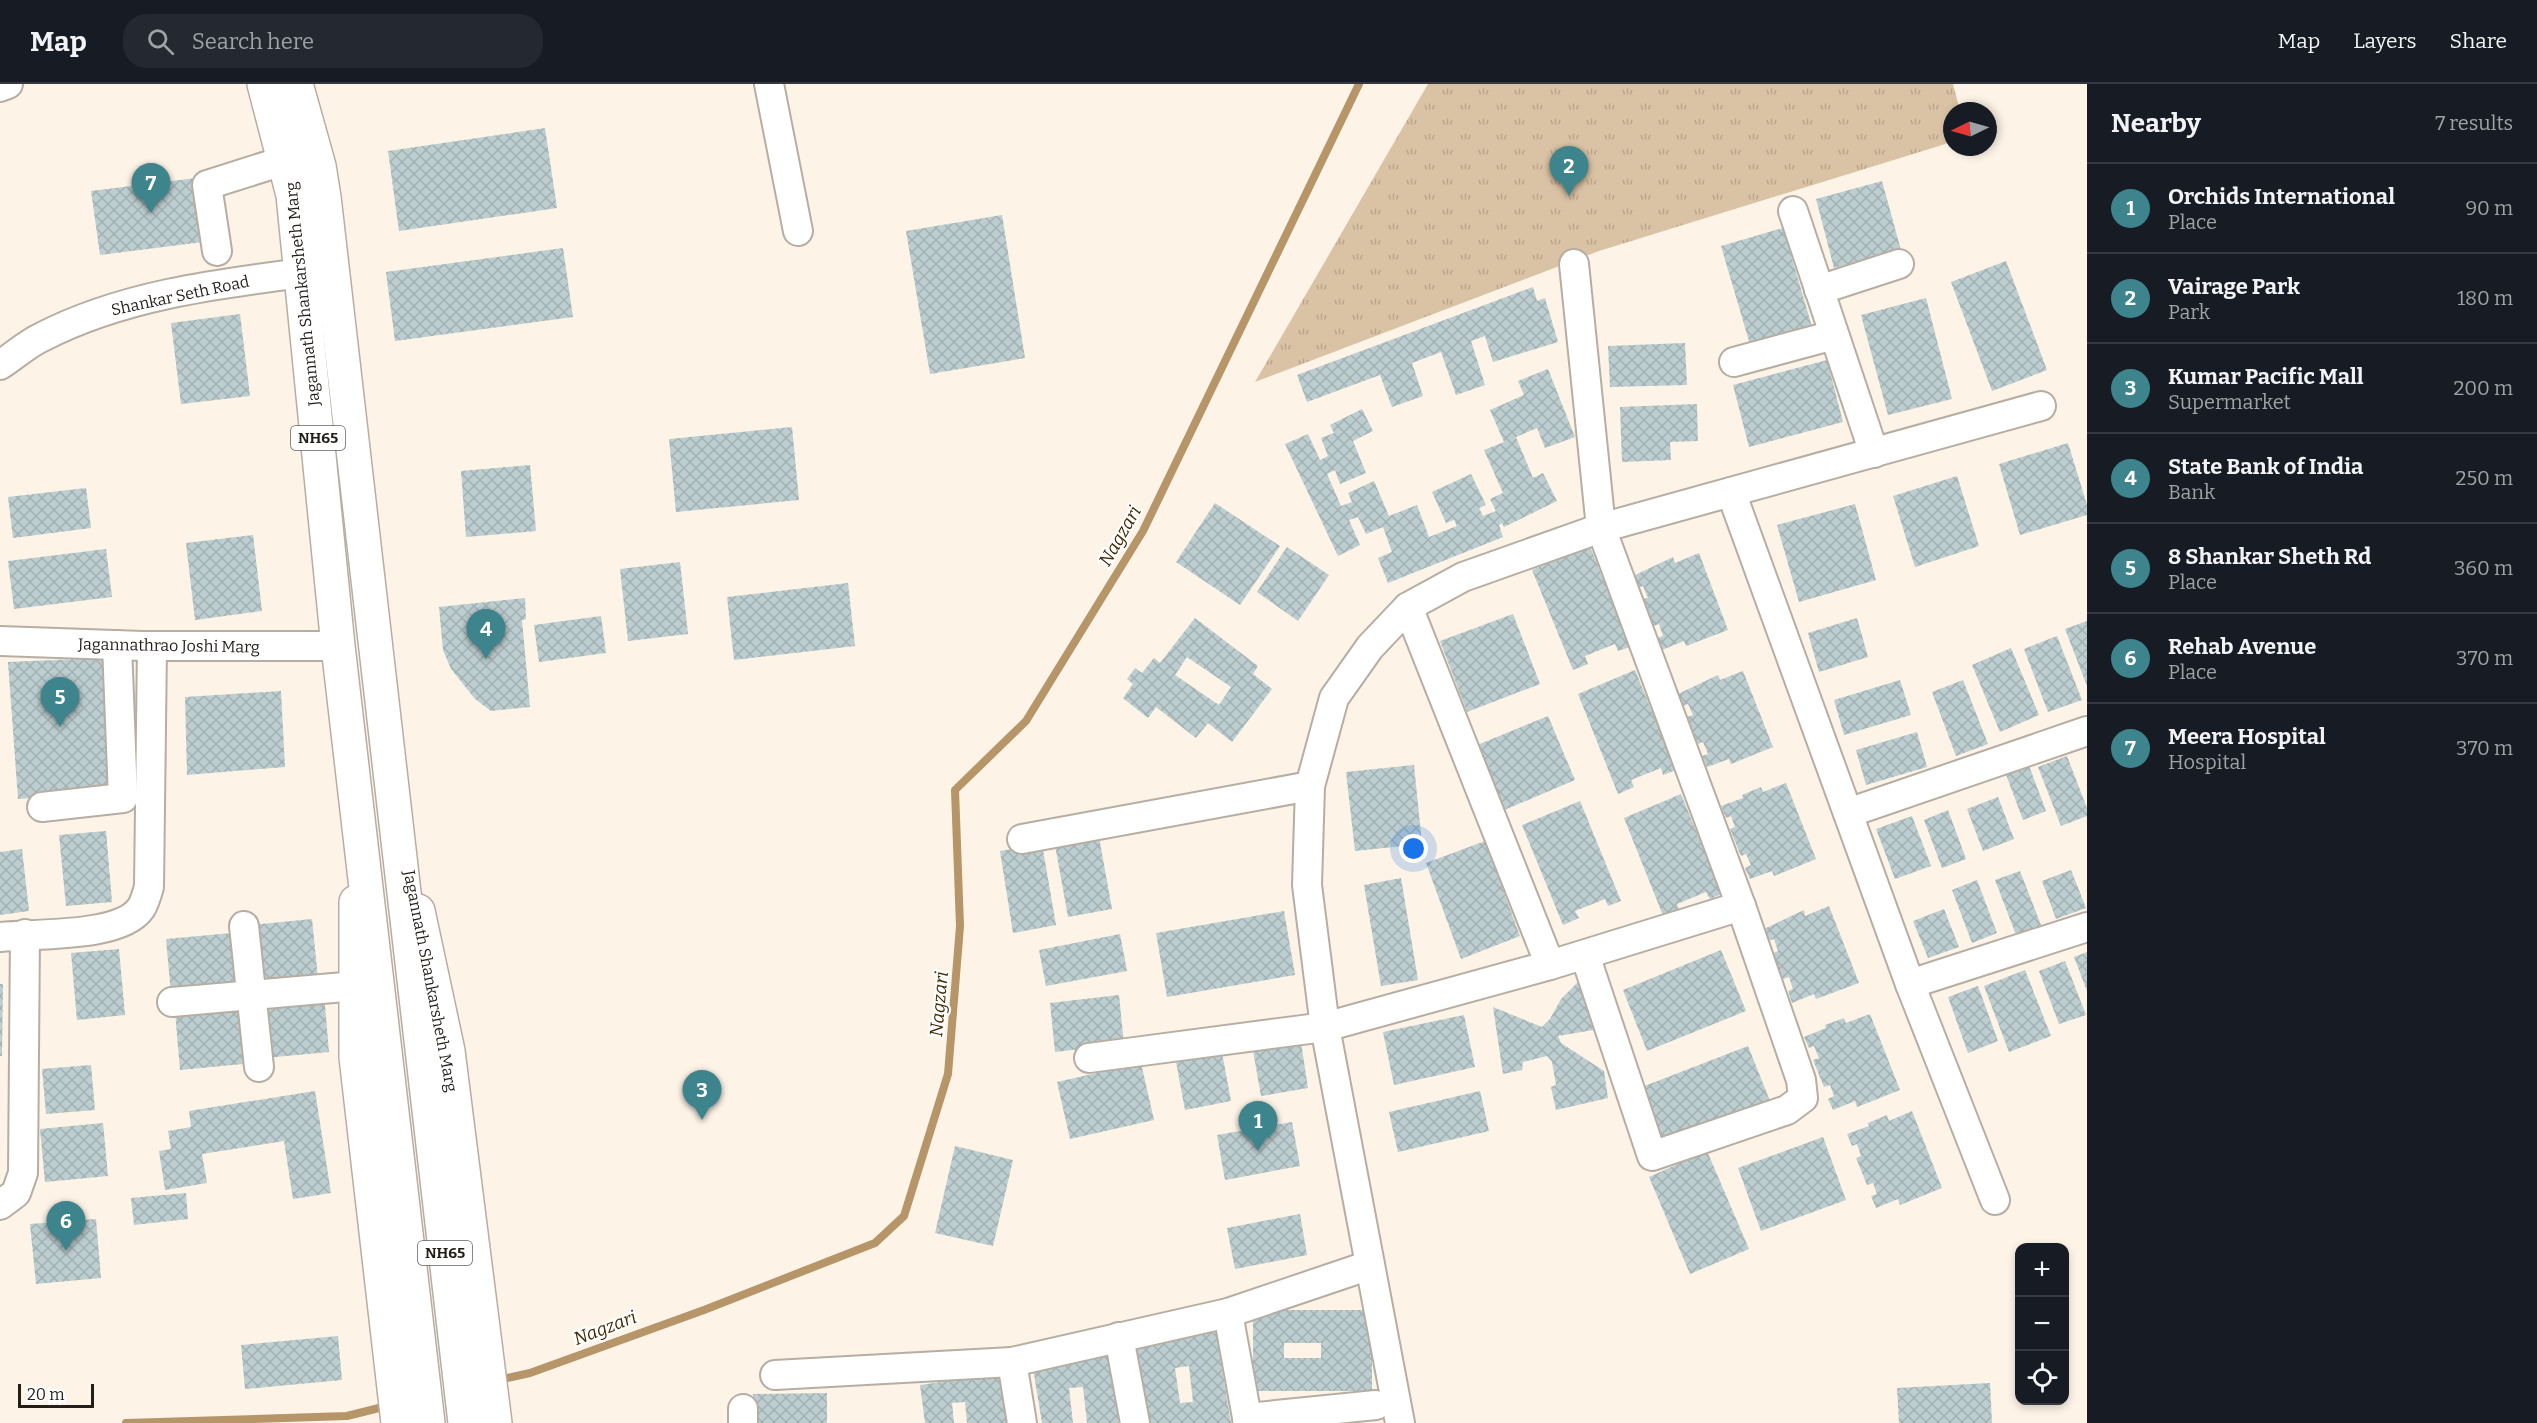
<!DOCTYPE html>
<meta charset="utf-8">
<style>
:root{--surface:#171b24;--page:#242831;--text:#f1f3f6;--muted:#9ea1a6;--line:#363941;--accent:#3d848c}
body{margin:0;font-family:Bitter,serif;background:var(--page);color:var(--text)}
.controls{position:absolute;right:18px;bottom:18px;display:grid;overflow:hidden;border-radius:12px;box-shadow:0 3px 9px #0003}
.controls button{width:54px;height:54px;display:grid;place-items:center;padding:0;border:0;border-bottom:2px solid var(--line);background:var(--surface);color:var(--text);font:30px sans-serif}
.compass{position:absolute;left:1943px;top:18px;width:54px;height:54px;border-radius:50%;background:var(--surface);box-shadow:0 3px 9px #0003;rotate:265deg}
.scale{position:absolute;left:18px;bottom:15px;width:76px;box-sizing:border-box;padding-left:6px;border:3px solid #221e1a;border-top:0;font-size:16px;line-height:21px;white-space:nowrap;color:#221e1a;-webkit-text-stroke:4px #fff;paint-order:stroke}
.you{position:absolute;left:1414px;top:765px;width:21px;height:21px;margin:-15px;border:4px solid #fff;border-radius:50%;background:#1a73e8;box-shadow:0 0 0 9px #1a73e833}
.badge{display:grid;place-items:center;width:39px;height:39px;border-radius:50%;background:var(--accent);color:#fff;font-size:20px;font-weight:700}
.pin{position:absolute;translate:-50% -50px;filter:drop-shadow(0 2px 3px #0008)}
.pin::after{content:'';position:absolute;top:32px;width:21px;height:18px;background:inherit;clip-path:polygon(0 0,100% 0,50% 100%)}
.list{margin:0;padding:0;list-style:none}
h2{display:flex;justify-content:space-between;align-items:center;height:78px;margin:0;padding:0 24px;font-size:26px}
h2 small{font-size:20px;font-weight:400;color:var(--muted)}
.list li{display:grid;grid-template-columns:39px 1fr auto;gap:18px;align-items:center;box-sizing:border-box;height:90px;padding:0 24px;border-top:2px solid var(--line)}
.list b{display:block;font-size:22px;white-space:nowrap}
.list p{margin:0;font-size:20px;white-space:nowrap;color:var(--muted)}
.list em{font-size:20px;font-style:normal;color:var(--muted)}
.icon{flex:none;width:33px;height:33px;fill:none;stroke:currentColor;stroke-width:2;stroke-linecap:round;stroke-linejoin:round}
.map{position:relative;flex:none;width:2087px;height:1339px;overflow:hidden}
header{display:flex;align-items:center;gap:36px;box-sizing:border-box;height:84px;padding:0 30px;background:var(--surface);border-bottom:2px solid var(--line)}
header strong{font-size:28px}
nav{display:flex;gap:33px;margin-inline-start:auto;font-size:21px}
.search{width:420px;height:54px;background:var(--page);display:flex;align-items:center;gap:15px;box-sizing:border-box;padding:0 21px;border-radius:24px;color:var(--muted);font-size:22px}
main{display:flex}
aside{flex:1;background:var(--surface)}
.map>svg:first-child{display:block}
.grass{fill:url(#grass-tufts)}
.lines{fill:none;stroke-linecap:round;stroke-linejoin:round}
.stream{stroke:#b69569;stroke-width:8}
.building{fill:url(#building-cross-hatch);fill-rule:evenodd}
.minor-casing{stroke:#b7aea3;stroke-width:32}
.major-casing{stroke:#b7aea3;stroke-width:36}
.highway-casing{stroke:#b7aea3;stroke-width:36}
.minor{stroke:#fff;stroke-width:28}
.major{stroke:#fff;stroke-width:33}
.highway{stroke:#fff;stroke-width:33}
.labels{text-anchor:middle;stroke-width:4.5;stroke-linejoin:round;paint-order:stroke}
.shield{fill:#fff;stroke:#64625f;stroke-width:1.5}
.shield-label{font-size:15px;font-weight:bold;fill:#221e1a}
.street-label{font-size:16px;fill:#221e1a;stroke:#fff}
.water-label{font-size:18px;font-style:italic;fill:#422a05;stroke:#fff}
</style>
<header>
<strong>Map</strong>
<div class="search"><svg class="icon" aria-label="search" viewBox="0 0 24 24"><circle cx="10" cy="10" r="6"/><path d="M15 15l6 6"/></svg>Search here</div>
<nav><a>Map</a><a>Layers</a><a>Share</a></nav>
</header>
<main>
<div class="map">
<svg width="2087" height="1339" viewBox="0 0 2087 1339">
<defs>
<pattern id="grass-tufts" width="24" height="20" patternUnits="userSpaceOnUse" patternTransform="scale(1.5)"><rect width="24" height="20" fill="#dac2a4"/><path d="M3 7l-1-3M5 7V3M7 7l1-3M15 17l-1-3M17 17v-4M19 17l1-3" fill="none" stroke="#bba68d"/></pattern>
<pattern id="building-cross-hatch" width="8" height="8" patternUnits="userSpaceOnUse" patternTransform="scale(1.5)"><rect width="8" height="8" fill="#bdced0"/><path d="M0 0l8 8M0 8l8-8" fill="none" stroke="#a2b0b2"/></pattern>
</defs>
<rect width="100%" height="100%" fill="#fdf3e7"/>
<path class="grass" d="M 1428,0 L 1953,0 L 1960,27 L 1952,27 L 1952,58 L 1599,167 L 1255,298 Z"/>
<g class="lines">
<g class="stream">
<path d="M 498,1296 L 530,1289 L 704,1226 L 875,1159 L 904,1132 L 948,990 L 960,842 L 955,706 L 1026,637 L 1143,447 L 1359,0"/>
<path d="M 126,1339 L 347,1332 L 387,1322"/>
</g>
</g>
<g class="building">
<path d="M 545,44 L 557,124 L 399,147 L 388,67 Z"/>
<path d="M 196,94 L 203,158 L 100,171 L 91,107 Z"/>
<path d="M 1882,97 L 1901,166 L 1834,184 L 1816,115 Z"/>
<path d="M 1002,131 L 1025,274 L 930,290 L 906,147 Z"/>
<path d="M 1783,144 L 1813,246 L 1751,264 L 1721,162 Z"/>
<path d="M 563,164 L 573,233 L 395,257 L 386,188 Z"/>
<path d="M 2006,177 L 2047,286 L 1992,307 L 1951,198 Z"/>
<path d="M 1533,203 L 1537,217 L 1545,214 L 1558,258 L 1493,278 L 1485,252 L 1471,257 L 1485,301 L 1456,311 L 1441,268 L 1412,279 L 1423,312 L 1392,323 L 1380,291 L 1307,318 L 1297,291 Z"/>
<path d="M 1926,214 L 1952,315 L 1888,331 L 1861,231 Z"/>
<path d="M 240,230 L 250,312 L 181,320 L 171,239 Z"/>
<path d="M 1685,259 L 1687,301 L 1610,303 L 1608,262 Z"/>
<path d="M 1827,276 L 1843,338 L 1749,363 L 1733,301 Z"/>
<path d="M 1548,285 L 1575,353 L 1545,364 L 1537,344 L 1516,353 L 1533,394 L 1543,389 L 1557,417 L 1504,443 L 1502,439 L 1499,441 L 1503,453 L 1388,499 L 1378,474 L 1392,468 L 1383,443 L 1366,450 L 1358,433 L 1349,436 L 1360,461 L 1338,472 L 1285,360 L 1308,350 L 1320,376 L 1328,372 L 1321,354 L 1334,349 L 1330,341 L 1362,325 L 1373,347 L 1353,357 L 1366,389 L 1340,400 L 1335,386 L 1327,390 L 1341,422 L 1352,418 L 1348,409 L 1374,397 L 1389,432 L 1417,421 L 1429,453 L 1457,442 L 1454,436 L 1446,439 L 1432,408 L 1471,390 L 1486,421 L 1479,424 L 1483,432 L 1496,427 L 1490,415 L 1503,409 L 1484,366 L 1504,358 L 1490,326 L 1524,311 L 1518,297 Z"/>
<path d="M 1697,320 L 1698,357 L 1670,358 L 1671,376 L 1622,378 L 1620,323 Z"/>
<path d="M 792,343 L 799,416 L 676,428 L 669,355 Z"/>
<path d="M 2068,359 L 2087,421 L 2087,431 L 2020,451 L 1999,380 Z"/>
<path d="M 530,381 L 536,447 L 466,453 L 461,387 Z"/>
<path d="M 1957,392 L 1979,462 L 1915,483 L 1893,412 Z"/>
<path d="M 86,404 L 91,444 L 13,454 L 8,413 Z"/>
<path d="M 1215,419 L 1280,462 L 1240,521 L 1176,478 Z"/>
<path d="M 1855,420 L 1876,496 L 1799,518 L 1777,441 Z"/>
<path d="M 253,451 L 262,527 L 195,536 L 186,459 Z"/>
<path d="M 1590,462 L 1630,563 L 1618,567 L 1615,560 L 1585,572 L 1588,580 L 1573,586 L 1532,486 Z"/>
<path d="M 1287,463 L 1329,491 L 1298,537 L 1257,508 Z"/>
<path d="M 106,465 L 112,513 L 14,525 L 8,477 Z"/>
<path d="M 1699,469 L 1728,546 L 1686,562 L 1684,557 L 1662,566 L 1657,554 L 1663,552 L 1659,540 L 1653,542 L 1642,515 L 1648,514 L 1643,502 L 1638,504 L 1633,492 L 1673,473 L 1675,479 Z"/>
<path d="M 680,478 L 688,550 L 628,557 L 620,485 Z"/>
<path d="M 848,499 L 855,562 L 734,576 L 727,513 Z"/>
<path d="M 525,514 L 526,535 L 522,536 L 530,623 L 491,627 L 475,615 L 451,585 L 443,566 L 439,523 Z"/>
<path d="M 1513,530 L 1540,600 L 1467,628 L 1440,557 Z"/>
<path d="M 601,532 L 606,569 L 539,578 L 534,541 Z"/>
<path d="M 1195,534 L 1258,582 L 1253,590 L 1272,605 L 1232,658 L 1208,639 L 1196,654 L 1156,623 L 1148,634 L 1123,614 L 1133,600 L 1127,595 L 1135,584 L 1142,589 L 1154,574 L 1160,579 ZM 1187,573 L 1231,603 L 1219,621 L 1175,591 Z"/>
<path d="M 1857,534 L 1868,573 L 1819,588 L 1808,549 Z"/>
<path d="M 2087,537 L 2087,602 L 2065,545 Z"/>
<path d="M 2057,552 L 2082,616 L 2048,628 L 2024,565 Z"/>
<path d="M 2011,564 L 2039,631 L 2000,648 L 1972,581 Z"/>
<path d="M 104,574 L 110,708 L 18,715 L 8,578 Z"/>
<path d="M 1635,586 L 1676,686 L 1663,691 L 1661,684 L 1631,696 L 1634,703 L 1618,710 L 1578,610 Z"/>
<path d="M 1743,587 L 1773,663 L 1731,680 L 1729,675 L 1707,683 L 1702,672 L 1708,670 L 1703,658 L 1698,660 L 1687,633 L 1693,631 L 1688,620 L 1683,622 L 1678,610 L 1718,591 L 1720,596 Z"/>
<path d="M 1900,596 L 1911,631 L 1844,651 L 1834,616 Z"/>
<path d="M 1963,596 L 1988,660 L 1956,672 L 1932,608 Z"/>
<path d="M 281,607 L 285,683 L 187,691 L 185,613 Z"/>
<path d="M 1548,632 L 1575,696 L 1502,727 L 1475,662 Z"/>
<path d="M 1917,648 L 1927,683 L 1866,701 L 1856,666 Z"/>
<path d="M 2067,672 L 2087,724 L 2087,732 L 2061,742 L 2038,683 Z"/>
<path d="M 2028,679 L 2046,727 L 2023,736 L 2005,688 Z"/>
<path d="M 1414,681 L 1422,760 L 1355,767 L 1346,688 Z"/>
<path d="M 1786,699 L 1816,775 L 1774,792 L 1772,787 L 1750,795 L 1745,784 L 1751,781 L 1746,770 L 1741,772 L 1730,745 L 1735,743 L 1731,732 L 1726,734 L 1721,722 L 1743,714 L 1742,711 L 1761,703 L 1763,708 Z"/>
<path d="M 1681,710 L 1722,810 L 1710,815 L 1706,808 L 1677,820 L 1680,828 L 1664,834 L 1624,734 Z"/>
<path d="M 1998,713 L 2014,755 L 1983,767 L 1967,725 Z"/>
<path d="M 1580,717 L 1621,817 L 1608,822 L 1605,815 L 1575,827 L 1579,834 L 1563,841 L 1522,741 Z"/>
<path d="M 1948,726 L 1966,775 L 1942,784 L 1924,736 Z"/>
<path d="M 1912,732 L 1931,782 L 1895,795 L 1876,745 Z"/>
<path d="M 106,747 L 112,818 L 66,822 L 59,751 Z"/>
<path d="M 1099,753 L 1112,825 L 1068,833 L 1055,761 Z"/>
<path d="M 1485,757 L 1520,852 L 1461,875 L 1426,779 Z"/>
<path d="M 1042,760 L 1056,841 L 1013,849 L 1000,767 Z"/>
<path d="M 22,765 L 29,827 L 0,831 L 0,768 Z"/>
<path d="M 2071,786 L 2086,824 L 2056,835 L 2042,797 Z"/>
<path d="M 2020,787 L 2041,841 L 2016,851 L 1995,796 Z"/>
<path d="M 1401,794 L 1418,896 L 1381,902 L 1364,801 Z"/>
<path d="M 1977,796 L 1997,849 L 1972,859 L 1952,806 Z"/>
<path d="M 1829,822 L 1859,899 L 1816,915 L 1814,910 L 1792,919 L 1788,907 L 1793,905 L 1789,893 L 1783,895 L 1773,869 L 1778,867 L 1774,855 L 1768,857 L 1764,845 L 1804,826 L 1805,832 Z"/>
<path d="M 1944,825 L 1959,863 L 1928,874 L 1913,837 Z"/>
<path d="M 1284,827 L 1295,891 L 1167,913 L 1156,849 Z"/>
<path d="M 312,835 L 318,895 L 258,901 L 252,841 Z"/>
<path d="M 232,849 L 237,904 L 171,910 L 166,855 Z"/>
<path d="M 1120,850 L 1127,887 L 1046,902 L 1039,866 Z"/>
<path d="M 119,865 L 125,931 L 77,936 L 71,869 Z"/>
<path d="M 1721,866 L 1746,927 L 1647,967 L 1623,906 Z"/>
<path d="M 2087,868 L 2087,907 L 2074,873 Z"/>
<path d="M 2065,877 L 2086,931 L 2059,940 L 2039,887 Z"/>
<path d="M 2025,886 L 2051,952 L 2009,968 L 1984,902 Z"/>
<path d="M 1581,895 L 1593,946 L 1558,952 L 1561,959 L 1604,987 L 1608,1014 L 1556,1026 L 1551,1003 L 1556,1001 L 1552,978 L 1547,972 L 1523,978 L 1522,986 L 1503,990 L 1493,923 L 1542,943 L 1550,935 L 1561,915 Z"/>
<path d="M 0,900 L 3,900 L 2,972 L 0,972 Z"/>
<path d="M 1978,902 L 1998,957 L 1968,969 L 1948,913 Z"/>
<path d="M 324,910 L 329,968 L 265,974 L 260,916 Z"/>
<path d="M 1119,911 L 1124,960 L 1055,968 L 1050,919 Z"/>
<path d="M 237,921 L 243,980 L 180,986 L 175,927 Z"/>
<path d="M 1870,930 L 1900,1006 L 1857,1023 L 1855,1017 L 1833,1026 L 1828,1015 L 1834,1012 L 1830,1001 L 1824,1003 L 1813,976 L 1819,974 L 1814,962 L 1809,964 L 1804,953 L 1826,944 L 1825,941 L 1844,934 L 1846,939 Z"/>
<path d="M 1464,931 L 1475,983 L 1394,1001 L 1383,948 Z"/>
<path d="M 1299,946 L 1308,1004 L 1261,1012 L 1251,955 Z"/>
<path d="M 1220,958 L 1231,1017 L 1185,1026 L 1174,967 Z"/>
<path d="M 1748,962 L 1770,1017 L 1663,1059 L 1642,1003 Z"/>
<path d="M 1141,979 L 1154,1036 L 1070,1055 L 1057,998 Z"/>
<path d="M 91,981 L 95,1026 L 46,1030 L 42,985 Z"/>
<path d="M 315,1007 L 331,1109 L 293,1115 L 284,1057 L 202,1070 L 207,1099 L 165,1106 L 159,1067 L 171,1065 L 168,1047 L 191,1043 L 189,1027 Z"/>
<path d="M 1480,1007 L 1489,1047 L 1398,1068 L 1389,1028 Z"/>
<path d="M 1912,1027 L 1942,1104 L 1900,1121 L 1898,1115 L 1876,1124 L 1871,1112 L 1877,1110 L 1873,1099 L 1867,1101 L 1856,1074 L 1861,1072 L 1857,1060 L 1852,1062 L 1847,1050 L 1869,1042 L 1868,1039 L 1887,1031 L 1889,1037 Z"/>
<path d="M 1292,1038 L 1300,1082 L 1225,1096 L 1217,1051 Z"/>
<path d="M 103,1039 L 108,1092 L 45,1098 L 40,1045 Z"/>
<path d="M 1823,1053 L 1846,1116 L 1761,1147 L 1738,1084 Z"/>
<path d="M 955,1062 L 1013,1076 L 993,1162 L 935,1149 Z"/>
<path d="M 1707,1067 L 1749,1165 L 1690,1190 L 1649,1093 Z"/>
<path d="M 186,1109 L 188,1135 L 134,1141 L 131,1114 Z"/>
<path d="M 1300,1130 L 1307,1171 L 1235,1185 L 1227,1144 Z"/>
<path d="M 96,1135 L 101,1194 L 36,1200 L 30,1140 Z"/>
<path d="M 1253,1226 L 1372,1226 L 1372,1307 L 1253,1307 ZM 1284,1259 L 1321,1259 L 1321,1274 L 1284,1274 Z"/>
<path d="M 1216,1248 L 1231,1339 L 1149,1339 L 1136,1261 ZM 1189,1282 L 1193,1318 L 1180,1319 L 1175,1284 Z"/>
<path d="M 338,1252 L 342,1296 L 245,1305 L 241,1261 Z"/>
<path d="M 1108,1271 L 1119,1339 L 1087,1339 L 1083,1303 L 1069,1304 L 1073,1339 L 1042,1339 L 1033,1284 Z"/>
<path d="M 1002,1289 L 1009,1339 L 967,1339 L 965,1318 L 952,1319 L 954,1339 L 925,1339 L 920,1301 Z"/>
<path d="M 1990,1299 L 1992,1339 L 1899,1339 L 1897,1304 Z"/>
<path d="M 827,1309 L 827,1339 L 753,1339 L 753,1310 Z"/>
</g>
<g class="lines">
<defs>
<g id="minor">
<path d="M 769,0 L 798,147"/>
<path d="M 0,3 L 8,0"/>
<path d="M 1793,127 L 1874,369"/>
<path d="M 217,167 L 207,101 L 286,76"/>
<path d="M 1574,180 L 1601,444 L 1741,822 L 1801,996 L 1803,1014 L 1787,1026 L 1652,1072 L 1585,871"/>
<path d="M 1819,206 L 1899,180"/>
<path d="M 1734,278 L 1834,251"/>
<path d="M 0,281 C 14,272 27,260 42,253 C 121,212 215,200 301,189"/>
<path d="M 1731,408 L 1910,900 L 1995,1116"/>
<path d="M 1408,523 L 1550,881"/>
<path d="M 0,557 L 143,562 L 338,562"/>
<path d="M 42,723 L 123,714 L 117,561"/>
<path d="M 1848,729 L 2087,647"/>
<path d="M 1022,755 L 1310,702"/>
<path d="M 244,842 L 259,983"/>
<path d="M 0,853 C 35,849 121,854 141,824 C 145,818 147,809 149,803 L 152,562"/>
<path d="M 1910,900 L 2087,843"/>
<path d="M 172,918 L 356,902"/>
<path d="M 1089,974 L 1325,943 L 1550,881 L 1741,822"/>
<path d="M 0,1121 L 16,1109 L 23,1089 L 25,850"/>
<path d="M 1228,1229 L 1248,1339"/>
<path d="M 1119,1253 L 1135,1339"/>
<path d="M 1012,1278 L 1022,1339"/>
<path d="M 775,1291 L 1012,1278 L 1228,1229 L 1370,1181"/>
<path d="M 743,1325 L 743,1339"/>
<path d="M 1247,1334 L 1376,1321"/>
<path d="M 1400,1339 L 1325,943 L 1307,801 L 1310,702 L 1334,614 L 1370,563 L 1408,523 L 1463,493 L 1601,444 L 2041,322"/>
</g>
<g id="major">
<path d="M 356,818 L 356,973 L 398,1339"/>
<path d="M 418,827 L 448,967 L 495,1339"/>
</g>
<g id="highway">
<path d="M 264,0 L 293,111 L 338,562 L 428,1339"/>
<path d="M 296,0 L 319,82 L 324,113 L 465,1339"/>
</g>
</defs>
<use href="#minor" class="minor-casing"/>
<use href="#major" class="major-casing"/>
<use href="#highway" class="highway-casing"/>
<use href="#minor" class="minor"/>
<use href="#major" class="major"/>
<use href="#highway" class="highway"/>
</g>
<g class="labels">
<g class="shield">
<rect x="291" y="342" width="54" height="24" rx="4.5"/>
<rect x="418" y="1157" width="54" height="24" rx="4.5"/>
</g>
<g class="shield-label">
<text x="318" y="359">NH65</text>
<text x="445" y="1174">NH65</text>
</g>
<g class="street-label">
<text transform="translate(302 210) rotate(-96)" y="6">Jagannath Shankarsheth Marg</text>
<text transform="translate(180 211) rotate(-12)" y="6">Shankar Seth Road</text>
<text transform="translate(169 561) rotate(1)" y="6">Jagannathrao Joshi Marg</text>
<text transform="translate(431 897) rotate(79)" y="6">Jagannath Shankarsheth Marg</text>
</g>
<g class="water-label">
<text transform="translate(1120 452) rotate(-60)" y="6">Nagzari</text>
<text transform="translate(939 920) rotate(-85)" y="6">Nagzari</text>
<text transform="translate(605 1244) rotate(-21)" y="6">Nagzari</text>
</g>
</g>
</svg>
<div class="controls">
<button>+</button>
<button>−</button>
<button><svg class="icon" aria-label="locate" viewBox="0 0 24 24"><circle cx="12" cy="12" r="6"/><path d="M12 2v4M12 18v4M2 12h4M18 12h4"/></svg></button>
</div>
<svg class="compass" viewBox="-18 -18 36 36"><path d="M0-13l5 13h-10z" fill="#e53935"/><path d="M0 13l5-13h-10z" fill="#9ea1a6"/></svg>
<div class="scale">20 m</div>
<div class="you"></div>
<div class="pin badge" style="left:1258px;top:1067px">1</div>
<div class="pin badge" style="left:1569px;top:112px">2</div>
<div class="pin badge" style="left:702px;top:1036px">3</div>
<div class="pin badge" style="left:486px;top:575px">4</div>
<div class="pin badge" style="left:60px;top:643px">5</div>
<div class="pin badge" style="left:66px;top:1167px">6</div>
<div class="pin badge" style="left:151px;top:129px">7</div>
</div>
<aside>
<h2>Nearby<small>7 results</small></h2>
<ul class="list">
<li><span class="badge">1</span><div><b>Orchids International</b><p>Place</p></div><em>90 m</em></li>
<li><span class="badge">2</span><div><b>Vairage Park</b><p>Park</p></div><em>180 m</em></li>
<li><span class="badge">3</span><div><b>Kumar Pacific Mall</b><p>Supermarket</p></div><em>200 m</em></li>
<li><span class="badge">4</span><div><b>State Bank of India</b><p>Bank</p></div><em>250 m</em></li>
<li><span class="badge">5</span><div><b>8 Shankar Sheth Rd</b><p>Place</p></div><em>360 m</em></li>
<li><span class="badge">6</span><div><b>Rehab Avenue</b><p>Place</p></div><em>370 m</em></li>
<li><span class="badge">7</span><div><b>Meera Hospital</b><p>Hospital</p></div><em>370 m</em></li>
</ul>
</aside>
</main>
